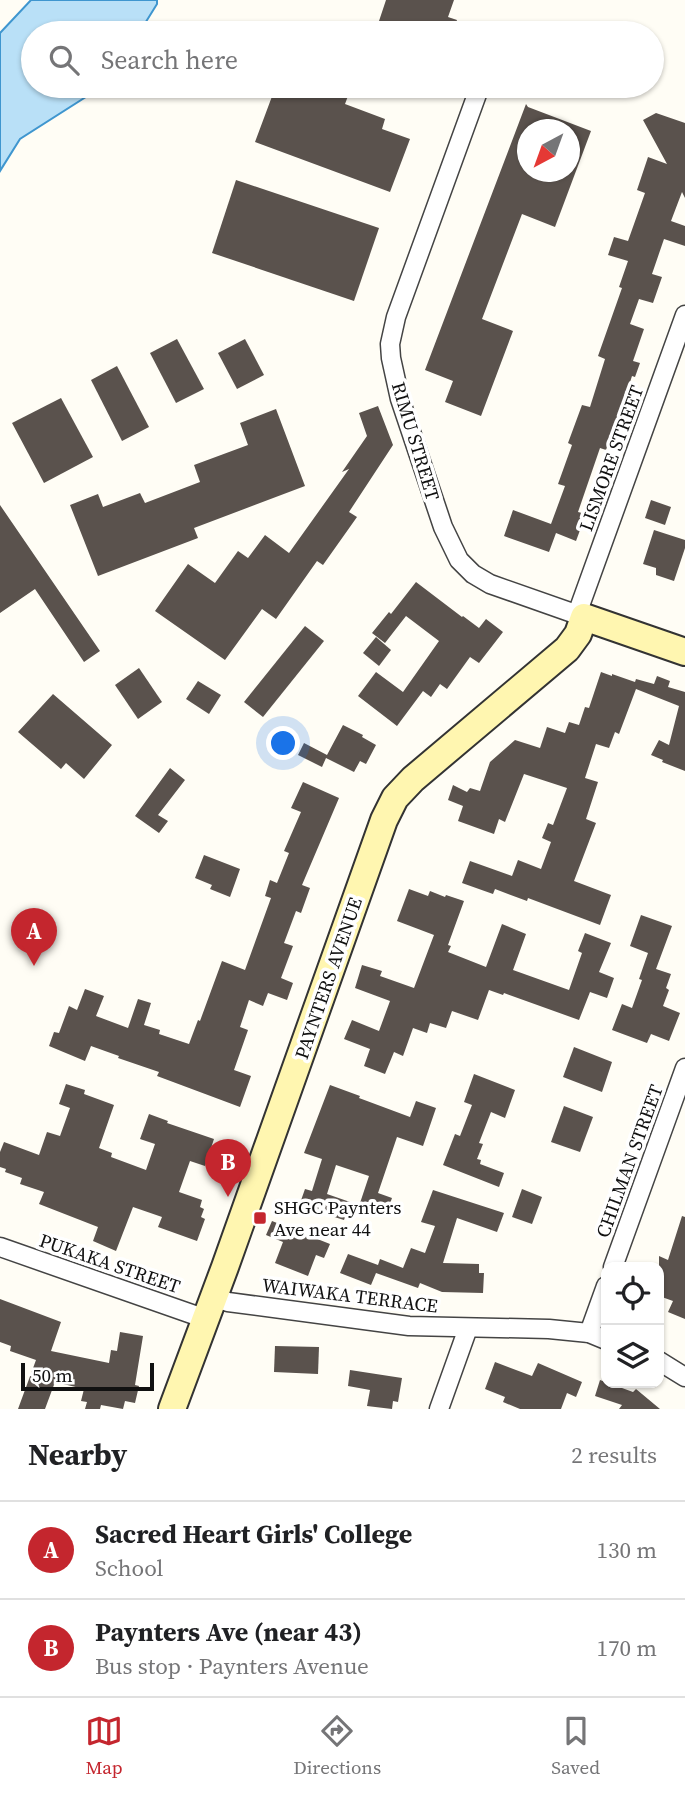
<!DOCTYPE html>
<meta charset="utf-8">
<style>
:root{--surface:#fff;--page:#f2f2f2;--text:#202124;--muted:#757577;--line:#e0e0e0;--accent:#c4262e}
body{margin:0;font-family:"Source Serif 4",serif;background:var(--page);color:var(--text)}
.controls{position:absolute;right:21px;bottom:21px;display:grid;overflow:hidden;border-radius:14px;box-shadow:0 2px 5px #0004}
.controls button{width:63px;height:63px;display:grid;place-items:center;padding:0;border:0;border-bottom:2px solid var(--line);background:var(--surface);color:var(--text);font:35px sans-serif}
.compass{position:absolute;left:517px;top:119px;width:63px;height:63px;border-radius:50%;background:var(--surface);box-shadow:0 2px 5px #0004;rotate:221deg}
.scale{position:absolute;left:21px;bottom:18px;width:133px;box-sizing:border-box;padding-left:7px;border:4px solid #111;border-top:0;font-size:19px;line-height:24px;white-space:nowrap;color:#111;-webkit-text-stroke:5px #fff;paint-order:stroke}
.you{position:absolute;left:284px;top:744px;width:24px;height:24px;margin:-18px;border:5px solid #fff;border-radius:50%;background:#1a73e8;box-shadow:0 0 0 10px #1a73e833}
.badge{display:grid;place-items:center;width:46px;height:46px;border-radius:50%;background:var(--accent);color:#fff;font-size:23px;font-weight:700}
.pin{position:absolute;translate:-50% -58px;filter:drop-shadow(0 2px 4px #0008)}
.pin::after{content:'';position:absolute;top:37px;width:24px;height:21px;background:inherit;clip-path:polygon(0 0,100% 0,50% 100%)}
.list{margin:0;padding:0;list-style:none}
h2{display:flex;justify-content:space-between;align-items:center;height:91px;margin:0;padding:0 28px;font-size:30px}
h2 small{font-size:23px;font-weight:400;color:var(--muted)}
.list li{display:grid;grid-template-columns:46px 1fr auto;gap:21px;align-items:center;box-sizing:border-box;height:98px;padding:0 28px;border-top:2px solid var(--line)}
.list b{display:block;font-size:26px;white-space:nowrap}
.list p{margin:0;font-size:23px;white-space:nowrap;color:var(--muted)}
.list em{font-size:23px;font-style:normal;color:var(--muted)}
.icon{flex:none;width:38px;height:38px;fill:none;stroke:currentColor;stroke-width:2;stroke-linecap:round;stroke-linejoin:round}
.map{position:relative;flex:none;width:685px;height:1409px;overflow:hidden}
.search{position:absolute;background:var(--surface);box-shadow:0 2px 5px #0004;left:21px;right:21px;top:21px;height:77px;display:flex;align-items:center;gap:18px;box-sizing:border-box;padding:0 24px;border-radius:38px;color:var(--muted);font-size:26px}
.sheet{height:287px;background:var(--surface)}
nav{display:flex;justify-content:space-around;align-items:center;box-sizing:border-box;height:98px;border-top:2px solid var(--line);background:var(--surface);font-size:19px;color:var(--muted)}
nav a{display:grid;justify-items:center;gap:4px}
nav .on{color:var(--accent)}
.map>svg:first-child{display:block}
.water{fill:#b9e0f7;stroke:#3f96cf;stroke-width:2}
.building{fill:#5a524d;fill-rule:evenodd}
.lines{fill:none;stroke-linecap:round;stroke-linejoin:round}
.street-casing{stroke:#444;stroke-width:21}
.secondary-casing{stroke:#333;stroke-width:30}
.street{stroke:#fff;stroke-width:18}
.secondary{stroke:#fff6b0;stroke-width:26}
.poi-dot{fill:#c4262e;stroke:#fff;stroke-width:2.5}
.labels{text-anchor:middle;stroke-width:7;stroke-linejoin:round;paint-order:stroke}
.street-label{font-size:19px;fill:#111;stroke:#fff}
.poi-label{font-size:19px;fill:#111;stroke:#fff;text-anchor:start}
</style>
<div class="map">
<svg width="685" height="1409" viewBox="0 0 685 1409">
<rect width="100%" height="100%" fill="#fffdf5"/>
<path class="water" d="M 31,0 L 157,0 L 157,4 L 139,33 L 33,33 L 33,86 L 103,86 L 20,139 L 0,171 L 0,33 Z"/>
<g class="building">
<path d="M 386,0 L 454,0 L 448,17 L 457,20 L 453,33 L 375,33 Z"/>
<path d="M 291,86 L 303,86 L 330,96 L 333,90 L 348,96 L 345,104 L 385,119 L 382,129 L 410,139 L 390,192 L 255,142 L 274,91 L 287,97 Z"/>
<path d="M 526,104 L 528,107 L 591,131 L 555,227 L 522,214 L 482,319 L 513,331 L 481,416 L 445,402 L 453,381 L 425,370 ZM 528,130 L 570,130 L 570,172 L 528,172 Z"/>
<path d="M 656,113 L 685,123 L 685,198 L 682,192 L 671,221 L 685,226 L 685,246 L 664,239 L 652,274 L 662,277 L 653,303 L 639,299 L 630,324 L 644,329 L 633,361 L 640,363 L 635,377 L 632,376 L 619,416 L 618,416 L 606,450 L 600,448 L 578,512 L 586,514 L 576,541 L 556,533 L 549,552 L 504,536 L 513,510 L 551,524 L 565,486 L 558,484 L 572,445 L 568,443 L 582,405 L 590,407 L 605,359 L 598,356 L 622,288 L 619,287 L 628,261 L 608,255 L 614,237 L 628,241 L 645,193 L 637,190 L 648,157 L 667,164 L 643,120 Z"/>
<path d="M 236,180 L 379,228 L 354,301 L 212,253 Z"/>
<path d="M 177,339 L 204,389 L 176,403 L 150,353 Z"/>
<path d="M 245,339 L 264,375 L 237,389 L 218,353 Z"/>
<path d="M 117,366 L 149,427 L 122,441 L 91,380 Z"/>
<path d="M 61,398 L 93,457 L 44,483 L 12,423 Z"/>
<path d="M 378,406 L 393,445 L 349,512 L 357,517 L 323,565 L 317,561 L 276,619 L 262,609 L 225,660 L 155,611 L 188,564 L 215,583 L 238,551 L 248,558 L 265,535 L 289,553 L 349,469 L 342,472 L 367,436 L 359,413 Z"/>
<path d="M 276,409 L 305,486 L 194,528 L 198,538 L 98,576 L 70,505 L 98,494 L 103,507 L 140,493 L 145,503 L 200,482 L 194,465 L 248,445 L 240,423 Z"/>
<path d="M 651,500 L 671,507 L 665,525 L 645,518 Z"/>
<path d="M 0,505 L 100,651 L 84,662 L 35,589 L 0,613 Z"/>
<path d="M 654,530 L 685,540 L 685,548 L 674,581 L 656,575 L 656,568 L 643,564 Z"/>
<path d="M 416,582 L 462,617 L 463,616 L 479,628 L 486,619 L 503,632 L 479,663 L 470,657 L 447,689 L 440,684 L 431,697 L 423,691 L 397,726 L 358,696 L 376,672 L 403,692 L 439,641 L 406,616 L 385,643 L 372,633 L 389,612 L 391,614 Z"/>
<path d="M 305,626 L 324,641 L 263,717 L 244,702 Z"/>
<path d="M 376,637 L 391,650 L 379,666 L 363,653 Z"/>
<path d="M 139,668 L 162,702 L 138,719 L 115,685 Z"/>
<path d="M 601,672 L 612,676 L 612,674 L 635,682 L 636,679 L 654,684 L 657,676 L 670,681 L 668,687 L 685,692 L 685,771 L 662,762 L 663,760 L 651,755 L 659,740 L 669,745 L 679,706 L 636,689 L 619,734 L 615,732 L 609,748 L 596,744 L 585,778 L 598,782 L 586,819 L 596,823 L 574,881 L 611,895 L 600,925 L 528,898 L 527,901 L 495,889 L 493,894 L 462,883 L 470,861 L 512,876 L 518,860 L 541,869 L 551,842 L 542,838 L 548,823 L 553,825 L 567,788 L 524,774 L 505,822 L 499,819 L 494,834 L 458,821 L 463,806 L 448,800 L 453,785 L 467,792 L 470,788 L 480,791 L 490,762 L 515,740 L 540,748 L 547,727 L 565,733 L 569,722 L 579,725 L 585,707 L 589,708 Z"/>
<path d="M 198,681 L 221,695 L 209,714 L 186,699 Z"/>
<path d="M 53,694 L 112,745 L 84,779 L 66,763 L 61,769 L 18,732 Z"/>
<path d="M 343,725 L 363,735 L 362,737 L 376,745 L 366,764 L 360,761 L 354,772 L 326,758 L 322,767 L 298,755 L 304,743 L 327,755 Z"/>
<path d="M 170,768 L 185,780 L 158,815 L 168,821 L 159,833 L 135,816 Z"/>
<path d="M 303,782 L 339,798 L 302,885 L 310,888 L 301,913 L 296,911 L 284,943 L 293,946 L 281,978 L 293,983 L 287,1000 L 268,993 L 263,1006 L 249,1000 L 240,1027 L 248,1030 L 234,1070 L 251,1076 L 240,1107 L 157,1076 L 159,1072 L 118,1058 L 119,1056 L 91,1046 L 85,1061 L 49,1046 L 54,1032 L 59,1033 L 69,1006 L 77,1010 L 85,989 L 104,996 L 96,1016 L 128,1028 L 138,999 L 151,1003 L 144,1025 L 160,1030 L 159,1034 L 189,1044 L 198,1020 L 200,1021 L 222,961 L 245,970 L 271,898 L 265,896 L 270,880 L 277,883 L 289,853 L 284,851 L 301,812 L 291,808 Z"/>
<path d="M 204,855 L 240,869 L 230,897 L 210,889 L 212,885 L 195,878 Z"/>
<path d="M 409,889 L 428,896 L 430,891 L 445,897 L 446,895 L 464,901 L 448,945 L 451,946 L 448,952 L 486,967 L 502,924 L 526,934 L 513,970 L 569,990 L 582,953 L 578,951 L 585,933 L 611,943 L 599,972 L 614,978 L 607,998 L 590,992 L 579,1020 L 504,993 L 503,995 L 489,990 L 478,1020 L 452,1011 L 446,1028 L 430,1023 L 427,1033 L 413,1028 L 403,1056 L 394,1052 L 385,1074 L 364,1066 L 370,1049 L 344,1039 L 352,1020 L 379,1031 L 390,1001 L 355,988 L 362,965 L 382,971 L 380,976 L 414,988 L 434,935 L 397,921 Z"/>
<path d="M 641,915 L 672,926 L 656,969 L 671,974 L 666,988 L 669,990 L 663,1006 L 680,1013 L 669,1041 L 651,1034 L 647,1043 L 612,1030 L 622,1004 L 632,1008 L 642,980 L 639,979 L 648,953 L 630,946 Z"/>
<path d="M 574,1047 L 612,1062 L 602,1092 L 563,1077 Z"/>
<path d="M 474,1074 L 515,1090 L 505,1118 L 491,1112 L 479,1143 L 483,1144 L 477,1159 L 481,1160 L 480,1164 L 504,1173 L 499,1187 L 443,1165 L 455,1134 L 460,1136 L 472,1105 L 464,1102 Z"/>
<path d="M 66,1084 L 85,1090 L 84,1094 L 114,1105 L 99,1148 L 112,1153 L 111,1157 L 146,1170 L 155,1144 L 140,1139 L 149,1114 L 168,1121 L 167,1123 L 214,1139 L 205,1166 L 190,1161 L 179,1192 L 202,1200 L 200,1207 L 204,1209 L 201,1217 L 205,1219 L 197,1241 L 158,1227 L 162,1217 L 133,1207 L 116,1251 L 93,1241 L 98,1227 L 39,1204 L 44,1192 L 20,1184 L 22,1178 L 5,1172 L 6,1169 L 0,1167 L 0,1152 L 4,1142 L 39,1155 L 47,1132 L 60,1136 L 70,1108 L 59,1104 Z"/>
<path d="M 330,1085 L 360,1096 L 359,1098 L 410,1117 L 416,1101 L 436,1108 L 423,1146 L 397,1137 L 378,1193 L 392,1198 L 386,1215 L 359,1206 L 369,1176 L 336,1165 L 327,1194 L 350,1202 L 344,1220 L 299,1206 L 305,1189 L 312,1191 L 322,1159 L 304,1153 Z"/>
<path d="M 564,1106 L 593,1117 L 580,1152 L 551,1142 Z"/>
<path d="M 522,1189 L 542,1197 L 532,1224 L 512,1217 Z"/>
<path d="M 433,1190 L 504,1213 L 497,1232 L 457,1218 L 443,1263 L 479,1264 L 479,1273 L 484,1273 L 483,1293 L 442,1292 L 420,1283 L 418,1288 L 376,1273 L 371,1285 L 340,1273 L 348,1254 L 378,1265 L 380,1259 L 403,1268 L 411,1248 L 425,1253 L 435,1226 L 421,1222 Z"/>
<path d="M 682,1216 L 685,1217 L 685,1319 L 668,1312 L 673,1301 L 659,1296 L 659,1256 L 668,1260 Z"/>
<path d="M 272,1221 L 330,1244 L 324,1258 L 316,1255 L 308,1276 L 275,1263 L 283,1242 L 266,1235 Z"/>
<path d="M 0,1299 L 61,1322 L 51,1351 L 109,1363 L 111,1350 L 117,1351 L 120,1332 L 143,1336 L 135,1385 L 139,1386 L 135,1403 L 125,1401 L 123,1409 L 101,1405 L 100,1409 L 85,1409 L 87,1402 L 81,1401 L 84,1389 L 55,1382 L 45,1409 L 18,1409 L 36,1360 L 10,1351 L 11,1346 L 0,1342 Z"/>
<path d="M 275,1346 L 319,1347 L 318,1374 L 274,1372 Z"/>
<path d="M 495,1362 L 532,1376 L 538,1363 L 582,1382 L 576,1397 L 567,1393 L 561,1409 L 520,1409 L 503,1402 L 505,1397 L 485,1389 Z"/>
<path d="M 350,1370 L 402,1378 L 398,1402 L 393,1401 L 392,1409 L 367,1406 L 370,1390 L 348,1386 Z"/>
<path d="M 600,1380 L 633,1392 L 636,1389 L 660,1409 L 619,1409 L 622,1405 L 595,1396 Z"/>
</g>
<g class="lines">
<defs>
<g id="street">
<path d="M 480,86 L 396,317 L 390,344 L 391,358 L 400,399 L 443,527 L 459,560 L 473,574 L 490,584 L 584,617"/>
<path d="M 577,614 L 685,315"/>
<path d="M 0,1247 L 206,1319"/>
<path d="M 613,1267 L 685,1068"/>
<path d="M 214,1297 L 228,1302 L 409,1326 L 549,1329 L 589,1333 L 606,1340"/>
<path d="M 589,1333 L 606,1286"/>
<path d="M 659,1361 L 685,1377"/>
<path d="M 439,1409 L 468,1328"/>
</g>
<path id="secondary" d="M 172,1409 L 225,1267 L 384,820 L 395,798 L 413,779 L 567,649 L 578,634 L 584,617 L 685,652"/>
</defs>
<use href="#street" class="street-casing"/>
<use href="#secondary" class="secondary-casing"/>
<use href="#street" class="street"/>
<use href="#secondary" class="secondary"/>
</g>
<rect class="poi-dot" x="253" y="1211" width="14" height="14" rx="3.5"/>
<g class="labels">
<g class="street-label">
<text transform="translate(416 441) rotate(73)" y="7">RIMU STREET</text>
<text transform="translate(611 458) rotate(-70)" y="7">LISMORE STREET</text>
<text transform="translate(328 978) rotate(-71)" y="7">PAYNTERS AVENUE</text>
<text transform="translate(629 1161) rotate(-70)" y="7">CHILMAN STREET</text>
<text transform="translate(110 1263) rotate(19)" y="7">PUKAKA STREET</text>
<text transform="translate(350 1295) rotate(7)" y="7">WAIWAKA TERRACE</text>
</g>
<g class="poi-label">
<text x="274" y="1214">SHGC Paynters<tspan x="274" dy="22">Ave near 44</tspan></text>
</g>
</g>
</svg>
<div class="controls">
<button><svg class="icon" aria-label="locate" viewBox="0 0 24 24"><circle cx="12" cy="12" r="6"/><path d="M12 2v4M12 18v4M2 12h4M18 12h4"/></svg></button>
<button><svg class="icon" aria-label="layers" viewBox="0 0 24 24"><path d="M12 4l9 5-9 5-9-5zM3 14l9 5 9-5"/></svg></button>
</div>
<svg class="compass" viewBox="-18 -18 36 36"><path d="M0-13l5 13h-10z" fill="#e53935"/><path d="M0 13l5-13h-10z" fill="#757577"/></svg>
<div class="scale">50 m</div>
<div class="you"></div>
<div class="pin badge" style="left:34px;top:966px">A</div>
<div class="pin badge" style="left:228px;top:1197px">B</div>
<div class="search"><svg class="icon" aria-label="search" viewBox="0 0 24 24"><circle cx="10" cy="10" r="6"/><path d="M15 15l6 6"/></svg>Search here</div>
</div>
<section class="sheet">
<h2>Nearby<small>2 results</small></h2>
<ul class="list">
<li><span class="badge">A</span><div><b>Sacred Heart Girls' College</b><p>School</p></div><em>130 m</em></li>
<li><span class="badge">B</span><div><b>Paynters Ave (near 43)</b><p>Bus stop · Paynters Avenue</p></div><em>170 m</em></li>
</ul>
</section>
<nav>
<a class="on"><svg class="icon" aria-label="map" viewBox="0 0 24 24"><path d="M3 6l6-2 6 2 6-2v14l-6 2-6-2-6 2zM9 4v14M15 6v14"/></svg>Map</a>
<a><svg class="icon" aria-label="directions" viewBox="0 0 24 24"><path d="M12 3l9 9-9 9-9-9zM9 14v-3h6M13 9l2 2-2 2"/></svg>Directions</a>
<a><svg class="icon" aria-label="saved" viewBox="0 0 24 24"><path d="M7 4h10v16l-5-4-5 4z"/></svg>Saved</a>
</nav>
